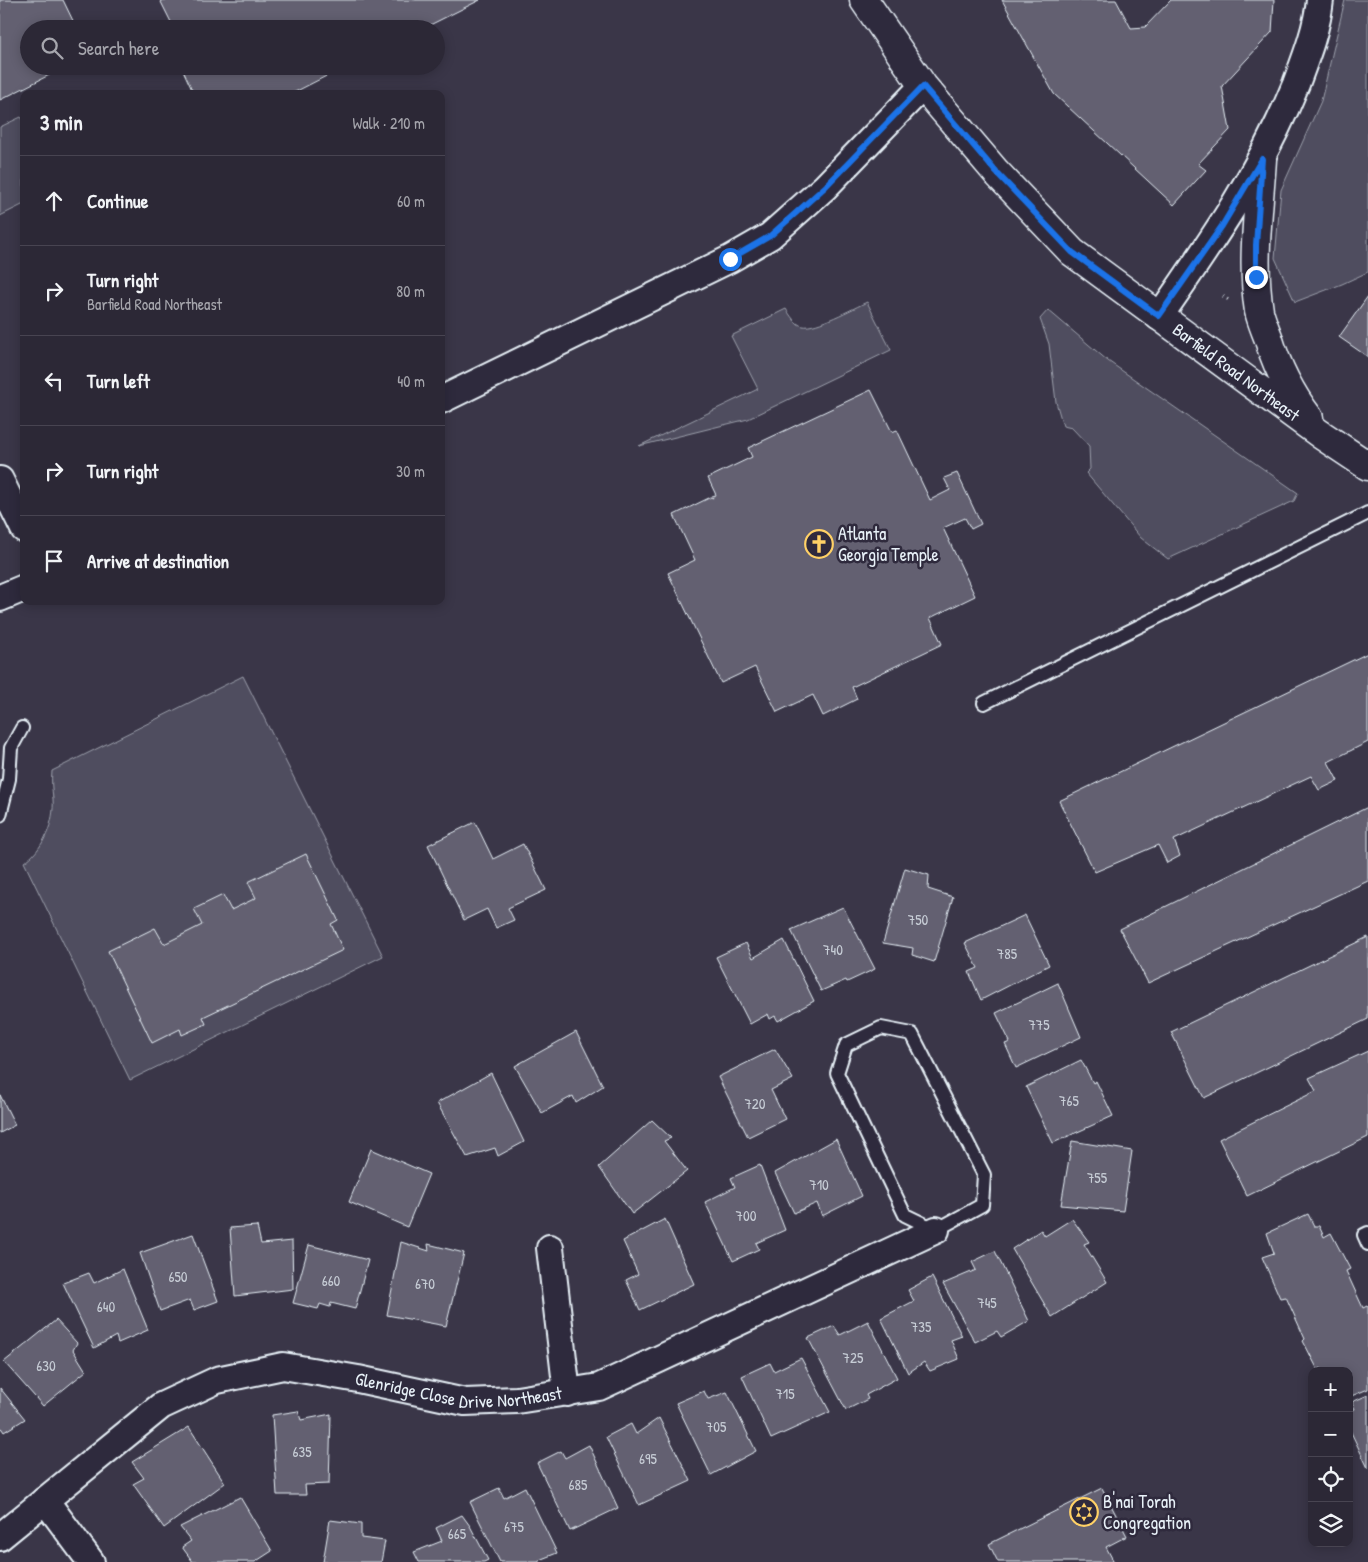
<!DOCTYPE html>
<meta charset="utf-8">
<style>
:root{--surface:#2c2836;--page:#383442;--text:#f1f3f6;--muted:#a6a6ad;--line:#484451}
body{margin:0;font-family:"Patrick Hand",sans-serif;background:var(--page);color:var(--text)}
.controls{position:absolute;right:15px;bottom:15px;display:grid;overflow:hidden;border-radius:10px;box-shadow:0 2px 12px #0003}
.controls button{width:45px;height:45px;display:grid;place-items:center;padding:0;border:0;border-bottom:1px solid var(--line);background:var(--surface);color:var(--text);font:25px sans-serif}
.stop{position:absolute;width:15px;height:15px;margin:-11px;border:4px solid #1a73e8;border-radius:50%;background:#fff}
.stop.end{background:#1a73e8;border-color:#fff;box-shadow:0 1px 5px #0008}
.list{margin:0;padding:0;list-style:none}
h2{display:flex;justify-content:space-between;align-items:center;height:65px;margin:0;padding:0 20px;font-size:21px}
h2 small{font-size:16px;font-weight:400;color:var(--muted)}
.list li{display:grid;grid-template-columns:32px 1fr auto;gap:15px;align-items:center;box-sizing:border-box;height:90px;padding:0 20px;border-top:1px solid var(--line)}
.list b{display:block;font-size:19px;white-space:nowrap}
.list p{margin:0;font-size:16px;white-space:nowrap;color:var(--muted)}
.list em{font-size:16px;font-style:normal;color:var(--muted)}
.icon{flex:none;width:28px;height:28px;fill:none;stroke:currentColor;stroke-width:2;stroke-linecap:round;stroke-linejoin:round}
.map{position:relative;flex:none;width:1368px;height:1562px;overflow:hidden}
.search{position:absolute;background:var(--surface);box-shadow:0 2px 12px #0003;left:20px;top:20px;width:425px;height:55px;display:flex;align-items:center;gap:12px;box-sizing:border-box;padding:0 18px;border-radius:28px;color:var(--muted);font-size:19px}
.panel{position:absolute;background:var(--surface);box-shadow:0 2px 12px #0003;left:20px;top:90px;width:425px;height:515px;border-radius:10px}
.map>svg:first-child{display:block}
.green{fill:#504e5f;stroke:#9ca0ac}
.building{fill:#636171;stroke:#e8f1f8}
.lines{fill:none;stroke-linecap:round;stroke-linejoin:round}
.lane-casing{stroke:#e8f1f8;stroke-width:16}
.street-casing{stroke:#e8f1f8;stroke-width:30}
.secondary-casing{stroke:#e8f1f8;stroke-width:31}
.path{stroke:#e8f1f8;stroke-width:3;stroke-dasharray:1 4;stroke-linecap:butt}
.lane{stroke:#2f2a3d;stroke-width:12}
.street{stroke:#2f2a3d;stroke-width:26}
.secondary{stroke:#2f2a3d;stroke-width:28}
.route{stroke:#1a73e8;stroke-width:6}
.labels{text-anchor:middle;stroke-width:5;stroke-linejoin:round;paint-order:stroke}
.number-label{font-size:15px;fill:#c7cdd6}
.street-label{font-size:18px;fill:#e8f1f8;stroke:#2f2a3d}
.poi-label{font-size:18px;fill:#e8f1f8;stroke:#2f2a3d;text-anchor:start}
</style>
<div class="map">
<svg width="1368" height="1562" viewBox="0 0 1368 1562">
<rect width="100%" height="100%" fill="#3a3648"/>
<filter id="ink" filterUnits="userSpaceOnUse"><feTurbulence type="fractalNoise" baseFrequency=".02" numOctaves="2"/><feDisplacementMap in="SourceGraphic" scale="10" xChannelSelector="R" yChannelSelector="G"/><feConvolveMatrix kernelMatrix="1 2 1 2 8 2 1 2 1" color-interpolation-filters="sRGB"/></filter>
<g filter="url(#ink)">
<g class="green">
<path d="M 1345,0 L 1368,0 L 1368,272 L 1342,284 L 1295,302 L 1275,258 L 1281,190 L 1321,101 Z"/>
<path d="M 21,117 L 24,121 L 24,204 L 0,216 L 0,127 Z"/>
<path d="M 867,302 L 891,350 L 748,419 L 639,446 L 758,389 L 731,336 L 786,309 C 790,315 796,325 803,326 C 815,329 854,308 867,302 Z"/>
<path d="M 1048,310 L 1108,361 L 1298,493 L 1294,501 L 1168,559 L 1141,538 L 1086,473 L 1090,469 L 1089,446 L 1072,428 L 1063,426 L 1056,402 L 1049,344 L 1040,319 Z"/>
<path d="M 243,676 L 383,956 L 130,1080 L 24,862 C 43,851 55,821 53,799 C 52,789 51,781 52,771 Z"/>
</g>
<g class="building">
<path d="M 0,0 L 63,0 L 77,29 L 29,29 L 29,66 L 67,66 L 0,100 Z"/>
<path d="M 160,0 L 480,0 L 422,29 L 162,29 L 162,27 L 171,22 Z"/>
<path d="M 1002,0 L 1116,0 L 1131,28 L 1145,27 L 1171,0 L 1274,0 L 1272,32 L 1222,86 L 1230,130 L 1198,164 L 1206,170 L 1174,205 L 1054,94 Z"/>
<path d="M 181,66 L 346,66 L 291,94 L 194,94 Z"/>
<path d="M 1368,296 L 1368,357 L 1339,337 Z"/>
<path d="M 871,390 L 892,432 L 897,430 L 930,500 L 950,490 L 944,478 L 957,473 L 981,524 L 971,529 L 965,518 L 943,528 L 975,596 L 930,618 L 942,644 L 852,687 L 857,699 L 823,716 L 813,695 L 777,712 L 755,667 L 721,683 L 668,573 L 695,560 L 674,515 L 711,497 L 713,498 L 712,496 L 716,495 L 708,478 L 752,457 L 748,448 Z"/>
<path d="M 1368,653 L 1368,742 L 1328,762 L 1338,781 L 1319,790 L 1311,776 L 1174,840 L 1180,856 L 1167,863 L 1158,845 L 1095,872 L 1059,801 Z"/>
<path d="M 1368,807 L 1368,881 L 1148,983 L 1120,929 Z"/>
<path d="M 475,822 L 493,859 L 523,844 L 546,890 L 508,908 L 514,920 L 496,928 L 487,909 L 464,920 L 428,845 Z"/>
<path d="M 306,854 L 338,920 L 331,924 L 343,950 L 203,1017 L 206,1024 L 182,1035 L 180,1029 L 152,1043 L 108,951 L 155,928 L 164,944 L 202,925 L 194,909 L 223,895 L 231,910 L 256,898 L 248,882 Z"/>
<path d="M 905,868 L 929,875 L 928,889 L 953,897 L 934,962 L 912,955 L 913,948 L 883,943 Z"/>
<path d="M 843,907 L 875,969 L 847,982 L 846,980 L 821,991 L 791,930 Z"/>
<path d="M 1025,915 L 1049,965 L 981,1000 L 969,972 L 978,968 L 965,943 Z"/>
<path d="M 1368,937 L 1368,1019 L 1204,1098 L 1171,1032 Z"/>
<path d="M 784,940 L 814,1001 L 778,1021 L 775,1016 L 770,1019 L 768,1014 L 750,1024 L 716,957 L 746,943 L 753,958 Z"/>
<path d="M 1058,983 L 1081,1037 L 1016,1068 L 1005,1044 L 1010,1042 L 996,1013 Z"/>
<path d="M 576,1032 L 603,1086 L 576,1103 L 573,1096 L 542,1113 L 515,1066 Z"/>
<path d="M 775,1049 L 793,1079 L 771,1090 L 785,1119 L 748,1137 L 718,1077 Z"/>
<path d="M 1368,1051 L 1368,1137 L 1247,1196 L 1219,1139 L 1316,1091 L 1309,1078 Z"/>
<path d="M 1081,1060 L 1093,1083 L 1096,1081 L 1113,1116 L 1053,1143 L 1026,1087 Z"/>
<path d="M 491,1073 L 524,1142 L 498,1156 L 495,1148 L 467,1157 L 437,1103 Z"/>
<path d="M 0,1095 L 15,1125 L 0,1133 Z"/>
<path d="M 652,1120 L 671,1138 L 664,1141 L 687,1171 L 632,1214 L 599,1167 Z"/>
<path d="M 836,1139 L 862,1196 L 822,1216 L 817,1203 L 794,1213 L 775,1173 Z"/>
<path d="M 1072,1141 L 1132,1151 L 1123,1211 L 1061,1205 Z"/>
<path d="M 371,1149 L 429,1174 L 407,1227 L 349,1202 Z"/>
<path d="M 760,1165 L 785,1230 L 756,1243 L 759,1249 L 733,1261 L 705,1202 L 735,1187 L 731,1178 Z"/>
<path d="M 1308,1214 L 1314,1226 L 1319,1226 L 1324,1237 L 1331,1233 L 1350,1269 L 1346,1271 L 1363,1308 L 1367,1306 L 1368,1307 L 1368,1389 L 1349,1397 L 1349,1371 L 1323,1371 L 1321,1368 L 1318,1370 L 1303,1341 L 1305,1339 L 1286,1297 L 1280,1298 L 1262,1257 L 1274,1253 L 1267,1233 Z"/>
<path d="M 665,1219 L 694,1284 L 640,1310 L 626,1280 L 638,1274 L 623,1241 Z"/>
<path d="M 1072,1219 L 1089,1242 L 1084,1244 L 1107,1282 L 1052,1317 L 1012,1249 L 1041,1230 L 1045,1236 Z"/>
<path d="M 257,1226 L 261,1244 L 292,1241 L 293,1289 L 235,1296 L 230,1228 Z"/>
<path d="M 193,1234 L 218,1301 L 194,1310 L 190,1300 L 160,1311 L 140,1253 Z"/>
<path d="M 401,1242 L 429,1251 L 428,1244 L 464,1253 L 446,1326 L 387,1315 Z"/>
<path d="M 309,1245 L 368,1260 L 355,1309 L 331,1303 L 330,1307 L 320,1304 L 318,1309 L 293,1303 Z"/>
<path d="M 995,1251 L 1029,1321 L 1001,1337 L 997,1331 L 975,1342 L 943,1284 L 976,1270 L 972,1262 Z"/>
<path d="M 123,1269 L 148,1330 L 118,1343 L 116,1336 L 94,1348 L 63,1283 L 89,1273 L 94,1283 Z"/>
<path d="M 932,1277 L 962,1336 L 951,1340 L 959,1359 L 930,1371 L 924,1362 L 908,1373 L 881,1318 L 914,1301 L 908,1290 Z"/>
<path d="M 56,1320 L 77,1343 L 73,1350 L 86,1371 L 43,1406 L 4,1362 Z"/>
<path d="M 868,1321 L 897,1378 L 866,1395 L 868,1399 L 846,1410 L 808,1338 L 834,1326 L 840,1335 Z"/>
<path d="M 801,1358 L 830,1412 L 771,1439 L 742,1376 L 770,1363 L 774,1371 Z"/>
<path d="M 0,1388 L 25,1419 L 4,1432 L 0,1426 Z"/>
<path d="M 704,1391 L 708,1399 L 727,1392 L 756,1451 L 711,1475 L 676,1403 Z"/>
<path d="M 1368,1395 L 1368,1468 L 1349,1428 L 1349,1411 L 1355,1409 L 1352,1402 Z"/>
<path d="M 298,1411 L 301,1420 L 331,1414 L 329,1484 L 305,1485 L 306,1495 L 277,1495 L 272,1415 Z"/>
<path d="M 659,1418 L 691,1481 L 639,1505 L 606,1437 L 631,1424 L 636,1434 Z"/>
<path d="M 189,1427 L 225,1483 L 164,1528 L 133,1484 L 144,1478 L 132,1462 Z"/>
<path d="M 589,1445 L 618,1508 L 570,1531 L 537,1463 L 561,1451 L 565,1458 Z"/>
<path d="M 525,1487 L 557,1553 L 539,1560 L 539,1562 L 500,1562 L 470,1502 L 499,1488 L 504,1498 Z"/>
<path d="M 1102,1488 L 1127,1536 L 1106,1547 L 1114,1562 L 998,1562 L 989,1544 Z"/>
<path d="M 240,1497 L 272,1551 L 255,1562 L 193,1562 L 182,1547 L 191,1541 L 180,1527 Z"/>
<path d="M 462,1515 L 470,1526 L 488,1560 L 484,1562 L 419,1562 L 414,1552 L 442,1541 L 436,1528 Z"/>
<path d="M 330,1520 L 361,1524 L 361,1538 L 385,1541 L 381,1562 L 323,1562 Z"/>
</g>
<g class="lines">
<defs>
<g id="lane">
<path d="M 984,703 L 1368,513"/>
<path d="M 0,815 L 9,779 L 11,748 L 22,728"/>
<path d="M 881,1028 L 912,1034 L 984,1175 L 982,1205 L 936,1230 L 905,1215 L 837,1073 L 846,1045 Z"/>
<path d="M 1368,1233 L 1364,1235 L 1368,1244"/>
</g>
<g id="street">
<path d="M 1159,317 C 1212,241 1261,171 1296,84 C 1306,57 1317,29 1320,0"/>
<path d="M 441,400 L 730,259 L 770,236 L 825,187 L 923,86"/>
<path d="M 0,480 L 24,529"/>
<path d="M 0,598 L 24,588"/>
<path d="M 550,1248 L 567,1393"/>
<path d="M 45,1500 L 91,1562"/>
<path id="s1" d="M 0,1537 L 161,1406 L 217,1380 L 283,1366 L 358,1379 L 465,1402 L 517,1400 L 599,1387 L 936,1230"/>
</g>
<g id="secondary">
<path id="s2" d="M 864,0 L 923,86 L 996,172 L 1072,252 L 1320,434 L 1368,466"/>
<path d="M 1262,159 C 1259,209 1251,261 1259,311 C 1261,320 1265,329 1268,337 C 1277,367 1290,393 1309,418"/>
</g>
</defs>
<use href="#lane" class="lane-casing"/>
<use href="#street" class="street-casing"/>
<use href="#secondary" class="secondary-casing"/>
<path class="path" d="M 1223,296 L 1230,301"/>
<use href="#lane" class="lane"/>
<use href="#street" class="street"/>
<use href="#secondary" class="secondary"/>
</g>
</g>
<g class="lines" filter="url(#ink)">
<path class="route" d="M 730,259 L 770,236 L 825,187 L 923,86 L 996,172 L 1072,252 L 1159,316 L 1222,226 L 1262,159 L 1256,245 L 1256,277"/>
</g>
<defs>
<symbol id="church-ring" viewBox="-11 -11 22 22"><circle r="9.5" fill="#2f2a3d" stroke="#ffd166" stroke-width="1.5"/><path d="M-1.2-6h2.4v3.5h3.3v2.4h-3.3V6h-2.4V-.1h-3.3v-2.4h3.3Z" fill="#ffd166"/></symbol>
<symbol id="synagogue-ring" viewBox="-11 -11 22 22"><circle r="9.5" fill="#2f2a3d" stroke="#ffd166" stroke-width="1.5"/><path d="M0-6.5L5.6 3.2H-5.6ZM0 6.5L5.6-3.2H-5.6Z" fill="#ffd166"/></symbol>
</defs>
<g fill-rule="evenodd">
<use href="#church-ring" x="803" y="528" width="32" height="32"/>
<use href="#synagogue-ring" x="1068" y="1496" width="32" height="32"/>
</g>
<g class="labels">
<g class="number-label">
<text x="918" y="925">750</text>
<text x="833" y="955">740</text>
<text x="1007" y="959">785</text>
<text x="1039" y="1030">775</text>
<text x="1069" y="1106">765</text>
<text x="755" y="1109">720</text>
<text x="1097" y="1183">755</text>
<text x="819" y="1190">710</text>
<text x="746" y="1221">700</text>
<text x="178" y="1282">650</text>
<text x="331" y="1286">660</text>
<text x="425" y="1289">670</text>
<text x="987" y="1308">745</text>
<text x="106" y="1312">640</text>
<text x="921" y="1332">735</text>
<text x="853" y="1363">725</text>
<text x="46" y="1371">630</text>
<text x="785" y="1399">715</text>
<text x="716" y="1432">705</text>
<text x="302" y="1457">635</text>
<text x="648" y="1464">695</text>
<text x="578" y="1490">685</text>
<text x="514" y="1532">675</text>
<text x="457" y="1539">665</text>
</g>
<g class="street-label">
<text dy="6" stroke="none"><textPath href="#s2" startOffset="531">Barfield Road Northeast</textPath></text>
<text dy="6" stroke="none"><textPath href="#s1" startOffset="515">Glenridge Close Drive Northeast</textPath></text>
</g>
<g class="poi-label">
<text x="838" y="540">Atlanta<tspan x="838" dy="21">Georgia Temple</tspan></text>
<text x="1103" y="1508">B'nai Torah<tspan x="1103" dy="21">Congregation</tspan></text>
</g>
</g>
</svg>
<div class="controls">
<button>+</button>
<button>−</button>
<button><svg class="icon" aria-label="locate" viewBox="0 0 24 24"><circle cx="12" cy="12" r="6"/><path d="M12 2v4M12 18v4M2 12h4M18 12h4"/></svg></button>
<button><svg class="icon" aria-label="layers" viewBox="0 0 24 24"><path d="M12 4l9 5-9 5-9-5zM3 14l9 5 9-5"/></svg></button>
</div>
<div class="stop" style="left:730px;top:259px"></div>
<div class="stop end" style="left:1256px;top:277px"></div>
<div class="search"><svg class="icon" aria-label="search" viewBox="0 0 24 24"><circle cx="10" cy="10" r="6"/><path d="M15 15l6 6"/></svg>Search here</div>
<section class="panel">
<h2>3 min<small>Walk · 210 m</small></h2>
<ul class="list">
<li><svg class="icon" aria-label="ahead" viewBox="0 0 24 24"><path d="M12 20V5M6 11l6-6 6 6"/></svg><div><b>Continue</b></div><em>60 m</em></li>
<li><svg class="icon" aria-label="right" viewBox="0 0 24 24"><path d="M7 20v-9h11M14 6l5 5-5 5"/></svg><div><b>Turn right</b><p>Barfield Road Northeast</p></div><em>80 m</em></li>
<li><svg class="icon" aria-label="left" viewBox="0 0 24 24"><path d="M17 20v-9H6M10 6l-5 5 5 5"/></svg><div><b>Turn left</b></div><em>40 m</em></li>
<li><svg class="icon" aria-label="right" viewBox="0 0 24 24"><path d="M7 20v-9h11M14 6l5 5-5 5"/></svg><div><b>Turn right</b></div><em>30 m</em></li>
<li><svg class="icon" aria-label="arrive" viewBox="0 0 24 24"><path d="M6 21V4h12l-3 4 3 4H6"/></svg><div><b>Arrive at destination</b></div></li>
</ul>
</section>
</div>
